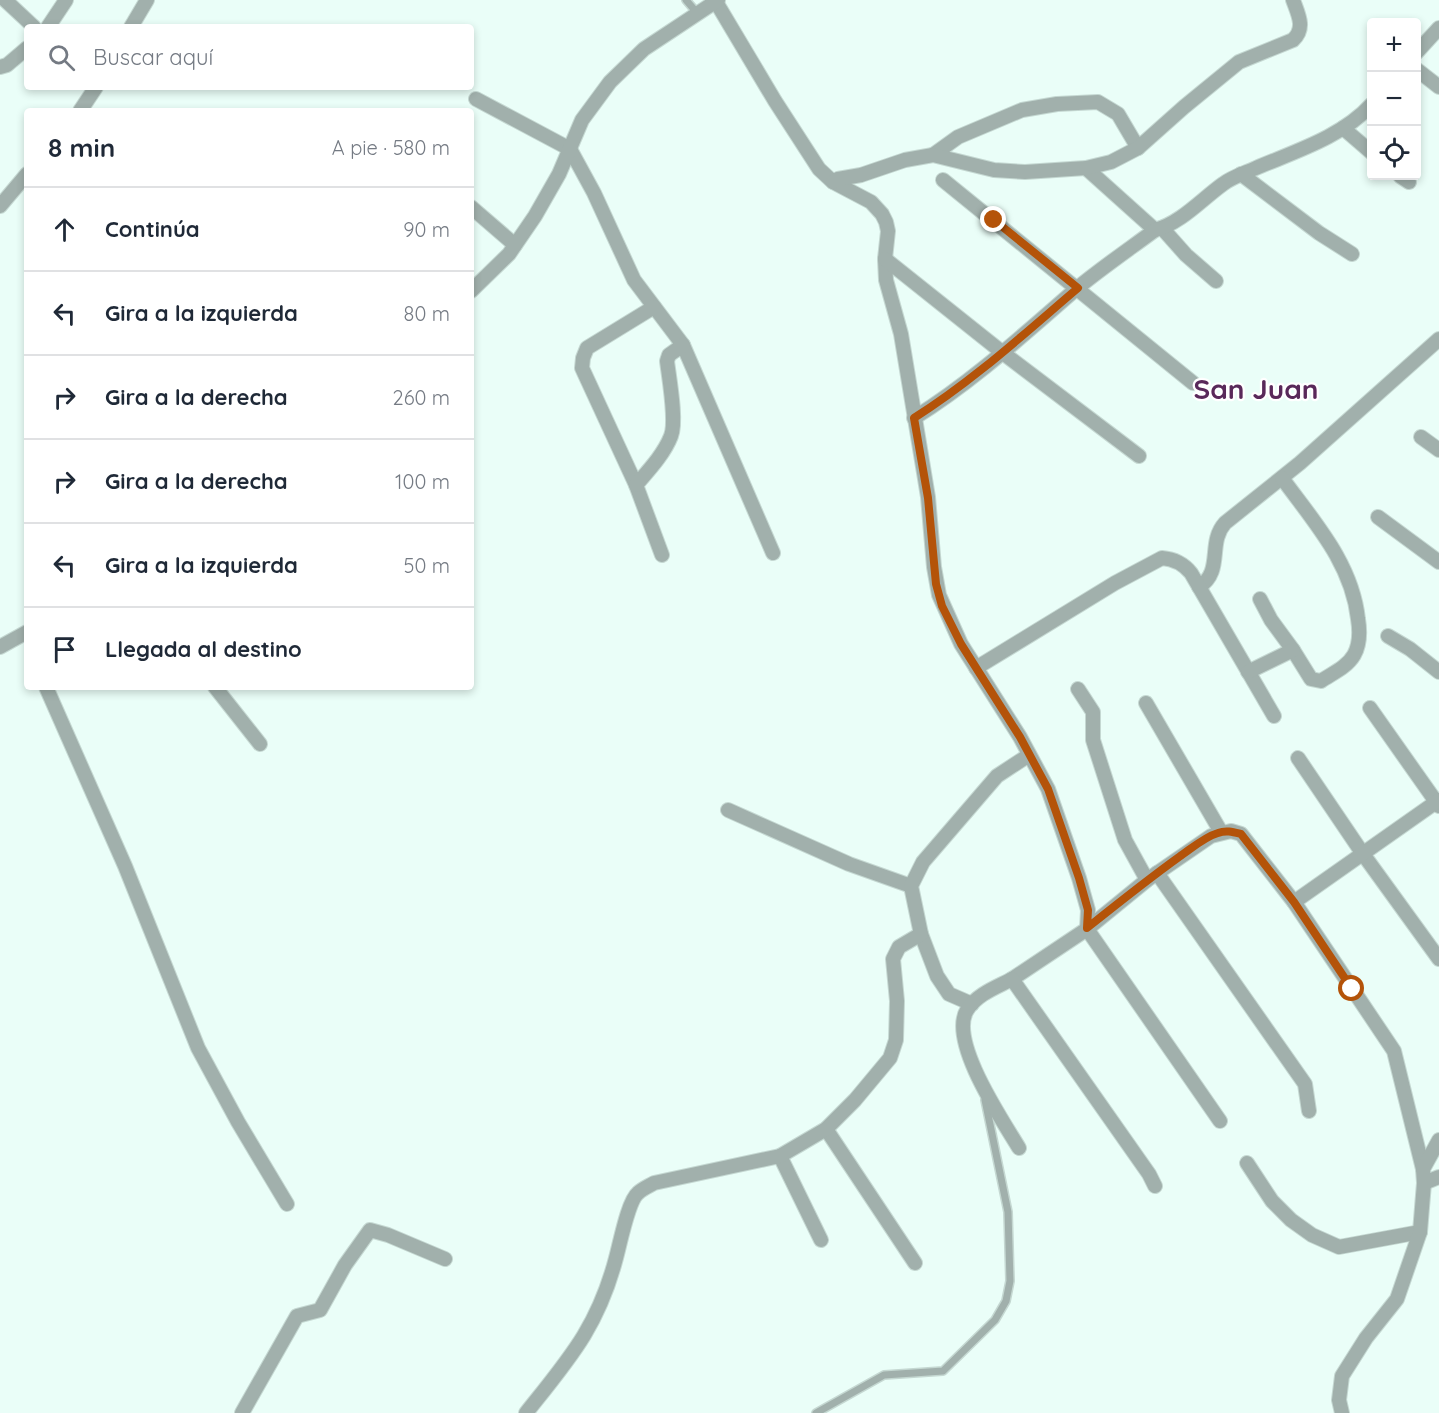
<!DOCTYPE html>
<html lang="es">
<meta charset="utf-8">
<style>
:root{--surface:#fff;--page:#f2f2f3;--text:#1f2937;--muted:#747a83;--line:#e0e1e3}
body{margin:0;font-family:Quicksand,sans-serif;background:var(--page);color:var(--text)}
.controls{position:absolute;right:18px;top:18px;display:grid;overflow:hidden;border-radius:6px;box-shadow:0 3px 9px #0003}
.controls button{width:54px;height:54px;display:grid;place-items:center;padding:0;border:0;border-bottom:2px solid var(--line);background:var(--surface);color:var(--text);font:30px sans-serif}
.stop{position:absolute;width:18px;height:18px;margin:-14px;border:4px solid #b45309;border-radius:50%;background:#fff}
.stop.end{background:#b45309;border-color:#fff;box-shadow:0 2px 6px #0008}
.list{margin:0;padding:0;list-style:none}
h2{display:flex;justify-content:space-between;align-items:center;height:78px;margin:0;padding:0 24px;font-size:26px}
h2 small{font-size:20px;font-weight:400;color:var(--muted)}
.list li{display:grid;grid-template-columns:39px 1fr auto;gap:18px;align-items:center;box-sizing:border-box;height:84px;padding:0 24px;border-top:2px solid var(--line)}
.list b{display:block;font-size:22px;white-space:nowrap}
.list em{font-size:20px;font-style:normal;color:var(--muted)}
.icon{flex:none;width:33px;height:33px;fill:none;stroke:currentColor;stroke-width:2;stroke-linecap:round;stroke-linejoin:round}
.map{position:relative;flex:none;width:1439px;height:1413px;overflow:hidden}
.search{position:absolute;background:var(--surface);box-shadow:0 3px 9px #0003;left:24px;top:24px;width:450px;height:66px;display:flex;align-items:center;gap:15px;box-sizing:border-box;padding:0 21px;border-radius:6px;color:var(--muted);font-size:22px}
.panel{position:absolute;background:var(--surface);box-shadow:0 3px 9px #0003;left:24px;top:108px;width:450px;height:582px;border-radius:6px}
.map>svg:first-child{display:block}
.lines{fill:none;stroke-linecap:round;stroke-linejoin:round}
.lane-casing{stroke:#c5d8d2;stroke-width:10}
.street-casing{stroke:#c5d8d2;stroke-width:16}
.lane{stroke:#a1b0ac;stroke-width:7}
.street{stroke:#a1b0ac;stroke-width:14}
.route{stroke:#b45309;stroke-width:8}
.labels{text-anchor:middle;stroke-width:4.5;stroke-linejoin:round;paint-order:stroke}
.town-label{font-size:28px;font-weight:bold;fill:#59295a;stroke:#fff}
</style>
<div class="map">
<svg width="1439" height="1413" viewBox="0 0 1439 1413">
<rect width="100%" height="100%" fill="#eafef8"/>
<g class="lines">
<defs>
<g id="lane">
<path d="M 686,0 L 698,14"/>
<path d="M 816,1413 L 884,1375 L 943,1371 L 995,1320 L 1006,1301 L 1010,1281 L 1008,1212 L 985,1100"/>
</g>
<g id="street">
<path d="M 5,0 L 34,27"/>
<path d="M 716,2 L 775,101 L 819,169 L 833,182 L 871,202 L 882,214 L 886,222 L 888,231 L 885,259 L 886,280 L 901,334 L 928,497 L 934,567 L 939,595 L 961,644 L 1020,737 L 1048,789 L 1079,878 L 1088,910 L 1087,929 L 1220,1121"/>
<path d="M 48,27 L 66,0"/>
<path d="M 131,27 L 147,0"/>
<path d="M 1416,53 L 1439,28"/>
<path d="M 0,67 L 7,65 L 27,48"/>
<path d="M 1416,69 L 1439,87"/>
<path d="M 476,99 L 570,149 L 594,193 L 634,280 L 683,345 L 773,553"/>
<path d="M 80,111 L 96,87"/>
<path d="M 1343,128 L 1372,153"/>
<path d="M 933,155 L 958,137 L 1022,110 L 1057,104 L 1098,102 L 1118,114 L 1138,148"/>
<path d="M 1086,168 L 1155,230"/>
<path d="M 1241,174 L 1319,233 L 1352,254"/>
<path d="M 1400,176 L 1409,182"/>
<path d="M 943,180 L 1193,383"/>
<path d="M 833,182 L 838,179 L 861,175 L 905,160 L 933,155 L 994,170 L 1025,172 L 1086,168 L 1111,162 L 1138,148 L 1184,107 L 1239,62 L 1293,40 C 1306,28 1298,14 1293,0"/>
<path d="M 0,206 L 27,174"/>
<path d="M 471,207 L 515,245"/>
<path d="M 1162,228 L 1186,255 L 1216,281"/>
<path d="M 885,259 L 1003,353 L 1139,456"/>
<path d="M 471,291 L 509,254 L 535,216 L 559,174 L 582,120 L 610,82 L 644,49 L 718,0"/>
<path d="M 654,307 L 587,348 L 583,358 L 582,368 L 636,485 L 662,555"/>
<path d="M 914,418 C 972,382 1023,335 1075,290 C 1100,269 1128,250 1155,230 C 1181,223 1202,199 1223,184 C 1232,177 1245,173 1256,168 C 1296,151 1342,137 1372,104"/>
<path d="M 1421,437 L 1439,450"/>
<path d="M 636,485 C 649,470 664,454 671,436 C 677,421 669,378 667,361 L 669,355 L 683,345"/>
<path d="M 1378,517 L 1439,562"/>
<path d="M 1199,587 C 1224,571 1207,543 1225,523 L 1300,463 L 1439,339"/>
<path d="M 1260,599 L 1271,620 L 1293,650 L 1311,679 L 1321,681 C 1333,673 1347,667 1354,655 C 1360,644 1360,631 1358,619 C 1352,563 1314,522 1282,478"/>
<path d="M 1388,636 L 1410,649 L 1439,672"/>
<path d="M 0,647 L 27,632"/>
<path d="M 976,668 L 1115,583 L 1162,558 C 1174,559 1183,563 1191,573 L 1274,716"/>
<path d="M 1248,672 L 1293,650"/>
<path d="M 46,687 L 125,866 L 198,1048 L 238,1122 L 287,1204"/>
<path d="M 215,687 L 260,744"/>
<path d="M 1078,689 L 1093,712 L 1093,740 L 1125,840 L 1147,880"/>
<path d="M 1146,703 L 1221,832"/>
<path d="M 1370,708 L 1439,806"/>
<path d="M 1298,758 L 1363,854 L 1439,959"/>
<path d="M 728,810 L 849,864 L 911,886"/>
<path d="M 1157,873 L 1305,1084 L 1309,1111"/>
<path d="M 1294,902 L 1439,800"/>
<path d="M 1012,979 L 1087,929 L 1147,880 L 1211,836 L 1231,831 L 1241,834 L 1294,902 L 1394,1051 L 1423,1169"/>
<path d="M 972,1004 L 949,994 L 937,976 L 921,934 L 911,886 L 923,862 L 997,776 L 1029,755"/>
<path d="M 826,1129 L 915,1263"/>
<path d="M 1019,1148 C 1003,1121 948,1041 967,1010 C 977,994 997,987 1012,979 L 1149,1174 L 1155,1186"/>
<path d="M 780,1156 L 821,1240"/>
<path d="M 1247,1163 L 1272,1201 L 1291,1220 L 1312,1235 L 1339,1247 L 1420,1232"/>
<path d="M 1424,1183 L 1439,1177"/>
<path d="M 242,1413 L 297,1316 L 320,1310 L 345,1265 L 370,1230 L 388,1235 L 445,1259"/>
<path d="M 526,1413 C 569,1359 598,1327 616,1258 C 620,1244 628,1201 638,1193 C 642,1189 649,1186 654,1183 L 780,1156 L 826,1129 L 855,1100 L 890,1058 L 896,1040 L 897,1001 L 893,959 L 899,947 L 921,934"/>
<path d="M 1342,1413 L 1339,1400 L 1342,1376 L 1366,1338 L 1397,1299 L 1420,1232 L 1424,1183 L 1423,1169 L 1439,1140"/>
</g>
</defs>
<use href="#lane" class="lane-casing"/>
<use href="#street" class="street-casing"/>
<use href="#lane" class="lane"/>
<use href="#street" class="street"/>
</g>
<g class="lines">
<path class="route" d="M 994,220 L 1078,288 C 1025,333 973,381 914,418 L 928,498 L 936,584 L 942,606 L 961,644 L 1020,737 L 1048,789 L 1079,878 L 1088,910 L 1087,928 C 1117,904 1147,880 1179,857 C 1191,849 1204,837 1218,833 C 1226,830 1233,832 1241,834 L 1294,902 L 1352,989"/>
</g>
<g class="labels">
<g class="town-label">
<text x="1256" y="399">San Juan</text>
</g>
</g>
</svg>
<div class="controls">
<button>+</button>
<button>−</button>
<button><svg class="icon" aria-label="locate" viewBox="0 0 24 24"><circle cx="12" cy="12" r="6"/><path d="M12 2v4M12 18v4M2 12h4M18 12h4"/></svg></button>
</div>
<div class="stop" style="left:1352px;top:989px"></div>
<div class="stop end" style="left:994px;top:220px"></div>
<div class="search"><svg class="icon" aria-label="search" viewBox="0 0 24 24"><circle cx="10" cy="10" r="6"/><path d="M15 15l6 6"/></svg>Buscar aquí</div>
<section class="panel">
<h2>8 min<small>A pie · 580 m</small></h2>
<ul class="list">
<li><svg class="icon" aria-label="ahead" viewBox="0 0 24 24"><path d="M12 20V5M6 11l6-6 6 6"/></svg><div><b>Continúa</b></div><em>90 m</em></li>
<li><svg class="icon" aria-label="left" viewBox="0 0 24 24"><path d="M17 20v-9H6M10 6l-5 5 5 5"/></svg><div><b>Gira a la izquierda</b></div><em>80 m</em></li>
<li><svg class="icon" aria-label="right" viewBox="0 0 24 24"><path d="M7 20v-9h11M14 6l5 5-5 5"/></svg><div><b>Gira a la derecha</b></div><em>260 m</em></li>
<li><svg class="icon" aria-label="right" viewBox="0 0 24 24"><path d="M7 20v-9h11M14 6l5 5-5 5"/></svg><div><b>Gira a la derecha</b></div><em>100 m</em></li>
<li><svg class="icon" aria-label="left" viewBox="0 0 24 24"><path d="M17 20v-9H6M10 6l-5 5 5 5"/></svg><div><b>Gira a la izquierda</b></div><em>50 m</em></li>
<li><svg class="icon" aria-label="arrive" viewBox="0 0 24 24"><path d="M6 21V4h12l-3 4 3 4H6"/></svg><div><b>Llegada al destino</b></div></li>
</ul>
</section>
</div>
